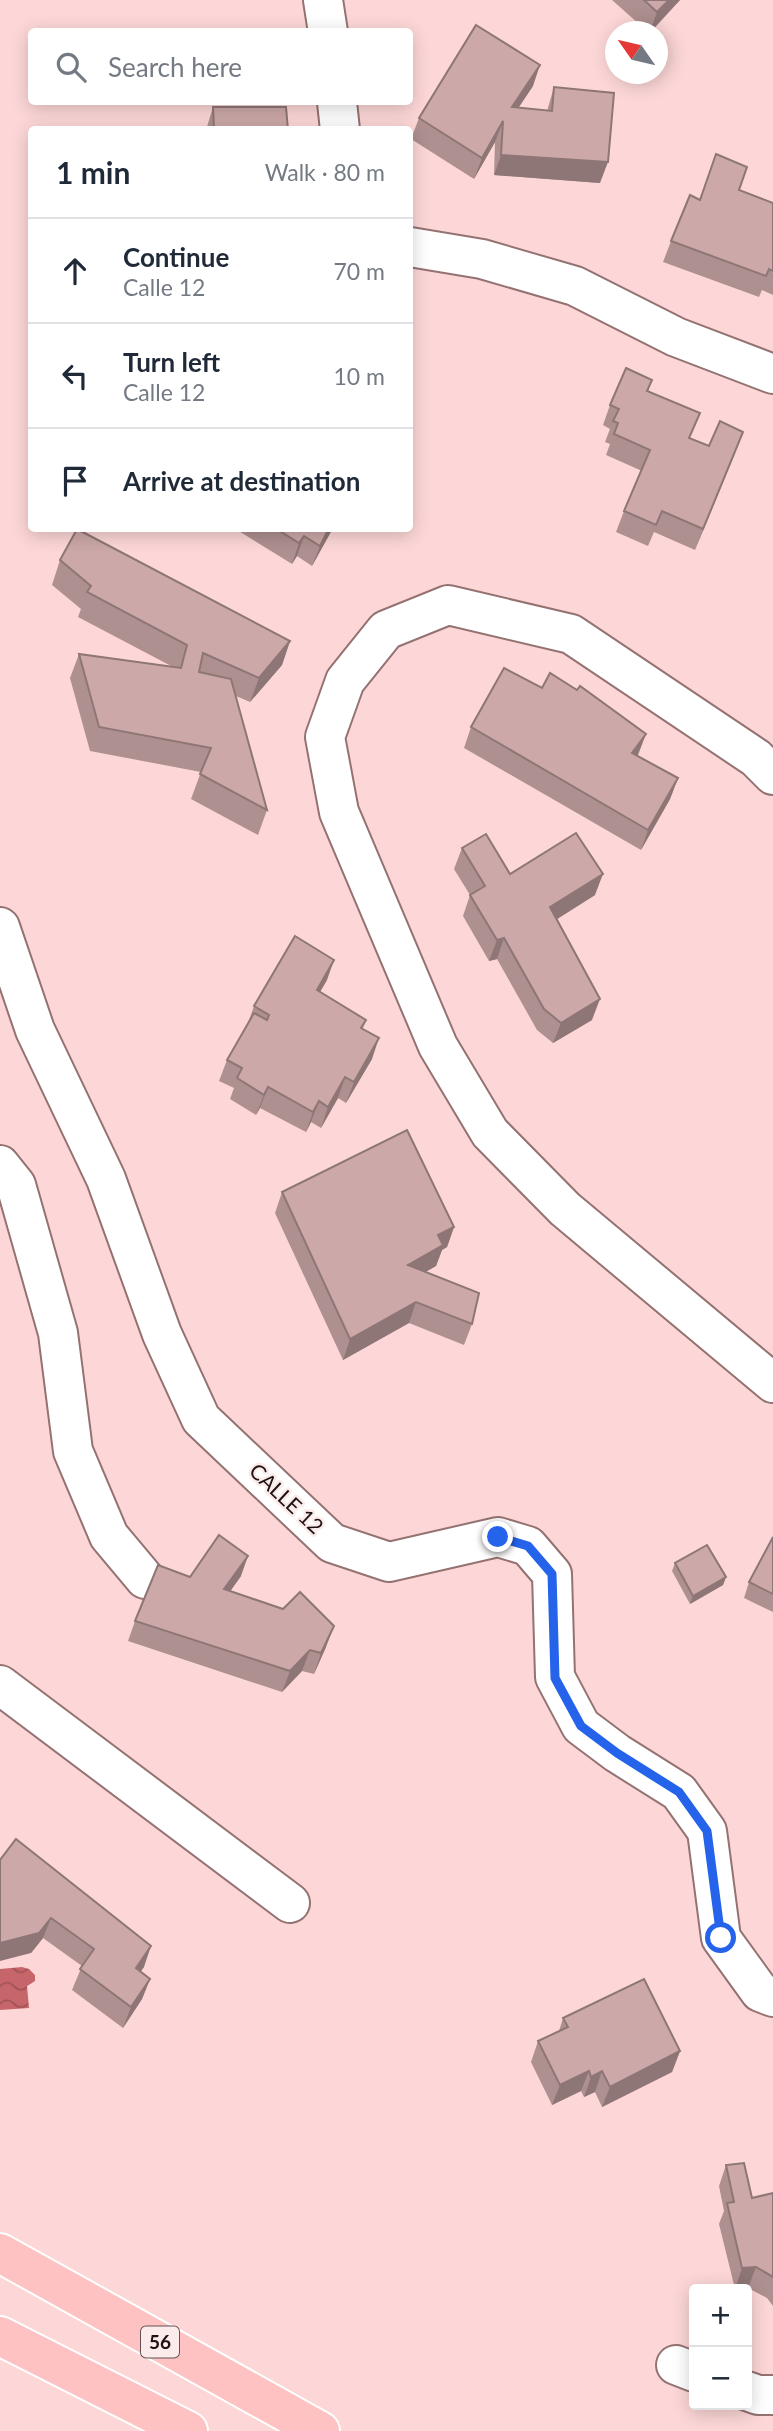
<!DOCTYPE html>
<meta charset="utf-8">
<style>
:root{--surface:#fff;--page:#f2f2f3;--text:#1f2937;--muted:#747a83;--line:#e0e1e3}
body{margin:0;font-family:Lato,sans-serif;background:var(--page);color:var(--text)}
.controls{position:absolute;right:21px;bottom:21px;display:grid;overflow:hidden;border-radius:7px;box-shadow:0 4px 18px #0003}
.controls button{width:63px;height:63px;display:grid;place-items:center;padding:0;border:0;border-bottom:2px solid var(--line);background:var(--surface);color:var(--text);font:35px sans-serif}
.compass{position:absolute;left:605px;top:21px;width:63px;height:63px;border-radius:50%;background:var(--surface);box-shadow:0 4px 18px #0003;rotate:304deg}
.stop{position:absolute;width:21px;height:21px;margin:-16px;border:5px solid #2563eb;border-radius:50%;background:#fff}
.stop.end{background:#2563eb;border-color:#fff;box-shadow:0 2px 7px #0008}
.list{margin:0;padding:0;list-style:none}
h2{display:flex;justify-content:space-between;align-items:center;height:91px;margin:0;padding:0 28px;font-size:30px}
h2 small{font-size:23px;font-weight:400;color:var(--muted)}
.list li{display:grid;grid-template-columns:46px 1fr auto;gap:21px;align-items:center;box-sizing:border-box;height:105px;padding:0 28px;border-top:2px solid var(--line)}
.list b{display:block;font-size:26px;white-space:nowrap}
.list p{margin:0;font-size:23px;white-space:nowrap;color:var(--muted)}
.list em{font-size:23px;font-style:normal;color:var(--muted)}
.icon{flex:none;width:38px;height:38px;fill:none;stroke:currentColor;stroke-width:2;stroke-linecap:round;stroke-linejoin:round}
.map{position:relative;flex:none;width:773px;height:2431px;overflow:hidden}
.search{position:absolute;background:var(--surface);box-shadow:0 4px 18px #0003;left:28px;top:28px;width:385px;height:77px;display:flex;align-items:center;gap:18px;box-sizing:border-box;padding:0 24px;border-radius:7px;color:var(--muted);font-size:26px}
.panel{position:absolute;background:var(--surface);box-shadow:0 4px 18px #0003;left:28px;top:126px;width:385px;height:406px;border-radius:7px}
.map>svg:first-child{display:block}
.water{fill:url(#water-waves)}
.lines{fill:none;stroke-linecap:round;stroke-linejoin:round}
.minor-casing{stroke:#947272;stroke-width:42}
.major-casing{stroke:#fff;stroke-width:42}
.minor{stroke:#fff;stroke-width:38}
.major{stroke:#fec2c3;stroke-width:38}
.wall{fill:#af9090}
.shaded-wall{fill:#8f7676}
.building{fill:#cca8a8;stroke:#8f7676;stroke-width:2}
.route{stroke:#2563eb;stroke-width:9}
.labels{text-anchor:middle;stroke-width:5;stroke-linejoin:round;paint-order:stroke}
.shield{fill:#fbebea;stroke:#615353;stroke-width:2}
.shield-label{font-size:19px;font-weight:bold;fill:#1f1212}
.street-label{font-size:21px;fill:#1f1212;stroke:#fbebea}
</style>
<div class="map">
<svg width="773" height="2431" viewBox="0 0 773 2431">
<defs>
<pattern id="water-waves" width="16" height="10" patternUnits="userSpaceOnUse" patternTransform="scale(1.75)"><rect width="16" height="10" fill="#c7666a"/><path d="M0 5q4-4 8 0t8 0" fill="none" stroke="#a15356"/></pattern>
</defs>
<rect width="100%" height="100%" fill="#fdd7d7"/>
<path class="water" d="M 22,1967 L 29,1969 L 35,1975 L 35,1981 L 27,1986 L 29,2008 L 0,2010 L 0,1969 Z"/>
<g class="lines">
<defs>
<g id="minor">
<path d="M 323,0 L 328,32"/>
<path d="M 337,102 L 340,130"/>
<path d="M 410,247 L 482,259 L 575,286 L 676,337 L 773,374"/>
<path d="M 773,775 L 756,758 L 571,634 L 448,605 L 386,630 L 345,681 L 325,737 L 339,812 L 438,1046 L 490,1133 L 565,1209 L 773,1383"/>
<path d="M 0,927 L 35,1030 L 106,1179 L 162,1334 L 201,1419 L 332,1543 L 389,1562 L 498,1537 L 528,1546 L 552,1574 L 555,1677 L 581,1726 L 617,1753 L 679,1792 L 707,1831 L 721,1938 L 760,1992 L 773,1997"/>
<path d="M 0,1165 L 16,1185 L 58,1333 L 73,1451 L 109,1536 L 145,1579"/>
<path d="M 0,1685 L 290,1903"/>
<path d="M 676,2365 L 694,2372"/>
<path d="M 747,2391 L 758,2395 L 773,2395"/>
</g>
<g id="major">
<path d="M 0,2253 L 320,2431"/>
<path d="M 0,2336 L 188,2431"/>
</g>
</defs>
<use href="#minor" class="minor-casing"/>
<use href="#major" class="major-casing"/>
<use href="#minor" class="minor"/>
<use href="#major" class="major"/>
</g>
<g class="wall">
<path d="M 612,0 L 680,0 L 651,32 L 648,32 Z"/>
<path d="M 533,86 L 518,108 L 547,111 L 554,87 L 600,183 L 494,175 L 495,142 L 474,179 L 411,139 L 419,118 Z"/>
<path d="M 213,107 L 288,130 L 206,130 Z"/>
<path d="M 739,190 L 773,203 L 773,295 L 762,290 L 759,297 L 663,262 L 671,241 L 699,200 Z"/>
<path d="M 652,380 L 648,391 L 690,438 L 709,446 L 735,453 L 695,550 L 654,532 L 648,546 L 616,532 L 624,511 L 642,471 L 606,455 L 610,444 L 605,442 L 610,429 L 603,425 L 610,405 Z"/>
<path d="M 234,528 L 333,528 L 312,566 L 297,556 L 292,564 Z"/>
<path d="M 60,560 L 290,641 L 282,665 L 250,702 L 236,696 L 267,810 L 258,835 L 191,799 L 201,772 L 90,751 L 70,678 L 79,654 L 173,667 L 78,617 L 81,609 L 52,585 Z"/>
<path d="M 471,727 L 638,756 L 678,778 L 670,799 L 641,850 L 464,748 Z"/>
<path d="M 462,848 L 510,874 L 595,895 L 557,919 L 592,1020 L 553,1043 L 537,1030 L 497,959 L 489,961 L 463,916 L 470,895 L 454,869 Z"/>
<path d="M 327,980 L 320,992 L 366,1020 L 363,1028 L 372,1059 L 346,1103 L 338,1098 L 321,1128 L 311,1122 L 306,1132 L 260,1108 L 256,1115 L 230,1099 L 234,1088 L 219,1081 L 227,1060 L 248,1023 L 254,1006 Z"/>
<path d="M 282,1192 L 454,1227 L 447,1247 L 442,1250 L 436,1266 L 425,1272 L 472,1324 L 464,1345 L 409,1323 L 343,1360 L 275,1213 Z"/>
<path d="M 773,1537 L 773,1612 L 744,1598 L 749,1582 Z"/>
<path d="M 675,1563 L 726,1577 L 723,1585 L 690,1604 L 672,1571 Z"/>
<path d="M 241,1576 L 230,1591 L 326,1647 L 314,1674 L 302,1671 L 282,1692 L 128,1641 L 135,1621 L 190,1577 Z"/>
<path d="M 0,1860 L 144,1967 L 141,1971 L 150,1979 L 142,1999 L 123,2028 L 72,1990 L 82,1966 L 43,1938 L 31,1953 Z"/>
<path d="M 563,2018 L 680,2051 L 672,2072 L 602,2107 L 595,2092 L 584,2097 L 581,2091 L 552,2105 L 531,2062 L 538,2041 L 559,2031 Z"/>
<path d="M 726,2165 L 752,2198 L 773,2193 L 773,2306 L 767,2298 L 748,2288 L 735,2289 L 719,2224 L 724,2211 L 719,2186 Z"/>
</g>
<g class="shaded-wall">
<path d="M 669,0 L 680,0 L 650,32 L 657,12 Z"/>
<path d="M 540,65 L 533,86 L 505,128 L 512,107 Z"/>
<path d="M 503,121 L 495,142 L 474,179 L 482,158 Z"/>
<path d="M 501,155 L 608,162 L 600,183 L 494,175 Z"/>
<path d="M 743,432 L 735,453 L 695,550 L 703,529 Z"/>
<path d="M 329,528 L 333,528 L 312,566 L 320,546 Z"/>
<path d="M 304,536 L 297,556 L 292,564 L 299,543 Z"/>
<path d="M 290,641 L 282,665 L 250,702 L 259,678 Z"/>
<path d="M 646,734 L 638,755 L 625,773 L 632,753 Z"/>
<path d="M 678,778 L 670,799 L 641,850 L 648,830 Z"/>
<path d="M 603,874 L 595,895 L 543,928 L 550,907 Z"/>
<path d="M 504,938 L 497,959 L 489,961 L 497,940 Z"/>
<path d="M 334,960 L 327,980 L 309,1010 L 317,990 Z"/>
<path d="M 600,999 L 592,1020 L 553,1043 L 561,1023 Z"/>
<path d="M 379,1038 L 372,1059 L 346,1103 L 354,1082 Z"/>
<path d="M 345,1077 L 338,1098 L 321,1128 L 328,1107 Z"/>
<path d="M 268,1087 L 260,1108 L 256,1115 L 264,1095 Z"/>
<path d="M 319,1101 L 311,1122 L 306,1132 L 313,1112 Z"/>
<path d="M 454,1227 L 447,1247 L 442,1250 L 436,1266 L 401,1286 L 408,1265 L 438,1235 Z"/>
<path d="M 416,1302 L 409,1323 L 343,1360 L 350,1339 Z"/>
<path d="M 248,1556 L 241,1576 L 217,1610 L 224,1589 Z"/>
<path d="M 726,1577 L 723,1585 L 690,1604 L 693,1596 Z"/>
<path d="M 334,1626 L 326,1647 L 314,1674 L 321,1653 Z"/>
<path d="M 310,1650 L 302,1671 L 282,1692 L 290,1671 Z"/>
<path d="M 51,1918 L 43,1938 L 31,1953 L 0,1961 L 0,1943 Z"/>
<path d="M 151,1946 L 144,1967 L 128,1988 L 136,1968 Z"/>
<path d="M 150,1979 L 142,1999 L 123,2028 L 131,2007 Z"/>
<path d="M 680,2051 L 672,2072 L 602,2107 L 610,2087 Z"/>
<path d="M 589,2071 L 581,2091 L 552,2105 L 560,2085 Z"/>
<path d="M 602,2071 L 595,2092 L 584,2097 L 591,2077 Z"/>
<path d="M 756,2267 L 748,2288 L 735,2289 L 742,2268 Z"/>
</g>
<g class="building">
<path d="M 644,0 L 669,0 L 657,12 Z"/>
<path d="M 476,25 L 540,65 L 512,107 L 552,111 L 554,87 L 614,93 L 608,162 L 501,155 L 503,121 L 482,158 L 419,118 Z"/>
<path d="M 213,107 L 286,107 L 288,130 L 214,130 Z"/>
<path d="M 716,154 L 747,167 L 739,190 L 773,203 L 773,271 L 769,269 L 766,276 L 671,241 L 690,195 L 700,200 Z"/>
<path d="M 626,368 L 652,380 L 647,391 L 700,413 L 689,438 L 709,446 L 720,421 L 743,432 L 703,529 L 662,511 L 656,525 L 624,511 L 650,450 L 614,434 L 618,423 L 613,421 L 619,409 L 610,405 Z"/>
<path d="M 275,528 L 329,528 L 320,546 L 304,536 L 299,543 Z"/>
<path d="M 77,529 L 290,641 L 259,678 L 203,653 L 199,672 L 231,679 L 267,810 L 200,774 L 211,748 L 99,727 L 79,654 L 181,668 L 187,645 L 87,592 L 91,586 L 60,560 Z"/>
<path d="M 504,668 L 542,688 L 550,673 L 577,690 L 580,686 L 646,734 L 632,753 L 678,778 L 648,830 L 471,727 Z"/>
<path d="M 576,833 L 603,874 L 550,907 L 600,999 L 561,1023 L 544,1009 L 504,938 L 497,940 L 470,895 L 485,886 L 462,848 L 486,834 L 510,874 Z"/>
<path d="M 295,936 L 334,960 L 317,990 L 366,1020 L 361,1028 L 379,1038 L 354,1082 L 345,1077 L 328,1107 L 319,1101 L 313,1112 L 268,1087 L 264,1095 L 237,1078 L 242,1068 L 227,1060 L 254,1013 L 267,1020 L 269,1015 L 254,1006 Z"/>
<path d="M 407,1130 L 454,1227 L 438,1235 L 443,1245 L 408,1265 L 479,1293 L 472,1324 L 416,1302 L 350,1339 L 282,1192 Z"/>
<path d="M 219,1535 L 248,1556 L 224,1589 L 283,1609 L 300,1592 L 334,1626 L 321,1653 L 310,1650 L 290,1671 L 135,1621 L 158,1565 L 190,1577 Z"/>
<path d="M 773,1537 L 773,1594 L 749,1582 Z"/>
<path d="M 707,1545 L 726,1577 L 693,1596 L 675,1563 Z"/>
<path d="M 16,1839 L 151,1946 L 136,1968 L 150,1979 L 131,2007 L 80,1969 L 94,1949 L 51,1918 L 39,1933 L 0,1943 L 0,1860 Z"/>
<path d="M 644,1979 L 680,2051 L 610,2087 L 602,2071 L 591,2077 L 589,2071 L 560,2085 L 538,2041 L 568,2027 L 563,2018 Z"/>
<path d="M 744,2163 L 752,2198 L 773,2193 L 773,2277 L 756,2267 L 742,2268 L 727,2203 L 734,2202 L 726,2165 Z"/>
</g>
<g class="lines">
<path class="route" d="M 498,1537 L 528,1546 L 552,1574 L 555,1678 L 581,1726 L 617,1753 L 679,1792 L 707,1831 L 721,1938"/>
</g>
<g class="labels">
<rect class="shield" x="141" y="2326.5" width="38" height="31" rx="5"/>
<g class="shield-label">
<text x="160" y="2349">56</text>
</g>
<g class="street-label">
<text transform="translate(286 1499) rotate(43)" y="7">CALLE 12</text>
</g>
</g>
</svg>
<div class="controls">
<button>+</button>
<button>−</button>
</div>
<svg class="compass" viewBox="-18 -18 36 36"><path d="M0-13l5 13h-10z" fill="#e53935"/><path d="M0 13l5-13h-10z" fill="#747a83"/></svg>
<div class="stop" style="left:721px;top:1938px"></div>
<div class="stop end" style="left:498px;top:1537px"></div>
<div class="search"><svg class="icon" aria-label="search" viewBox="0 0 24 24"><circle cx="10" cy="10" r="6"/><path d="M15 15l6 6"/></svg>Search here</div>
<section class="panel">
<h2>1 min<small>Walk · 80 m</small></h2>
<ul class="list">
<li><svg class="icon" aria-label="ahead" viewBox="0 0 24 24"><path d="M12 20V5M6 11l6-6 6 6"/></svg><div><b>Continue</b><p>Calle 12</p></div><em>70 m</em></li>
<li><svg class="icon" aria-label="left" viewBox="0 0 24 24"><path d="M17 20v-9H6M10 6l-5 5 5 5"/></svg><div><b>Turn left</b><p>Calle 12</p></div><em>10 m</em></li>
<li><svg class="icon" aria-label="arrive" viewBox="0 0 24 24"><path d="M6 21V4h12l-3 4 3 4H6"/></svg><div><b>Arrive at destination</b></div></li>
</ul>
</section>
</div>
